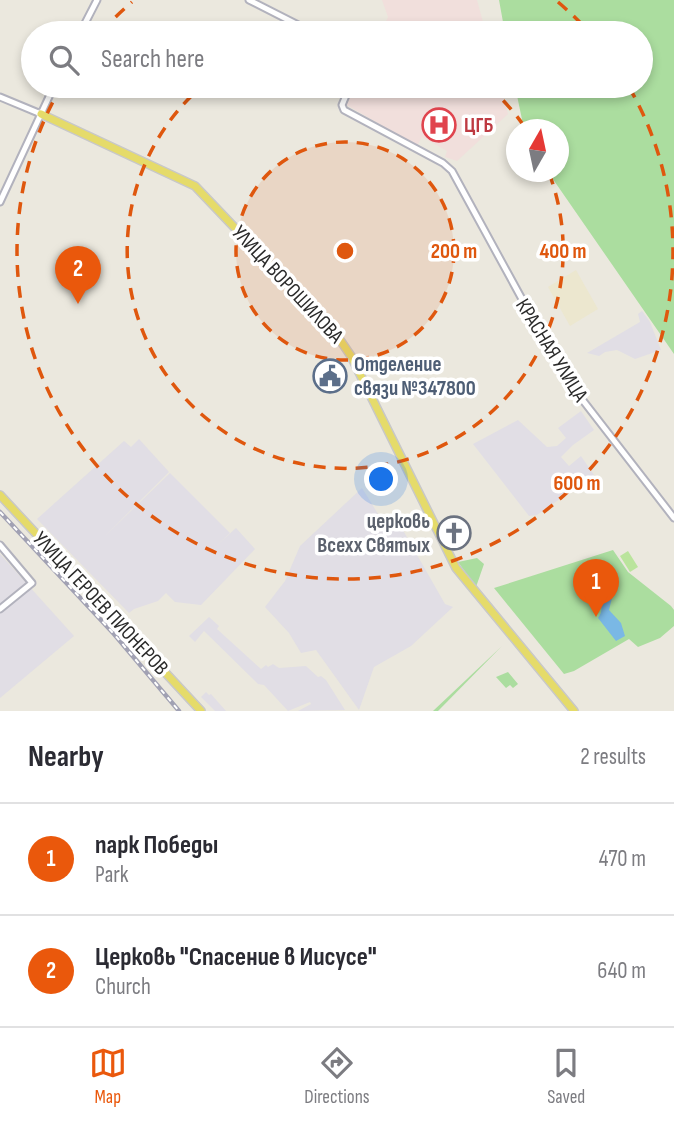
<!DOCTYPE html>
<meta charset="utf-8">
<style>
:root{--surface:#fff;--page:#f7f7f7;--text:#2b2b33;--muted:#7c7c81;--line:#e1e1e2;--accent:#ea580c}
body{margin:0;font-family:"Sofia Sans Condensed",sans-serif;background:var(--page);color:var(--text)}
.compass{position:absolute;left:506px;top:119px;width:63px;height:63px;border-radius:50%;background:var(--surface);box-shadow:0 4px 10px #0003;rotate:9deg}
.you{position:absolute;left:382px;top:480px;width:24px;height:24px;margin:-18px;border:5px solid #fff;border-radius:50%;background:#1a73e8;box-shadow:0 0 0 10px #1a73e833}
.badge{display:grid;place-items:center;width:46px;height:46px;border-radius:50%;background:var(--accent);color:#fff;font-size:23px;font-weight:700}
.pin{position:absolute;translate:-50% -58px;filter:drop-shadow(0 2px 4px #0008)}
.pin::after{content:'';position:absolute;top:37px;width:24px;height:21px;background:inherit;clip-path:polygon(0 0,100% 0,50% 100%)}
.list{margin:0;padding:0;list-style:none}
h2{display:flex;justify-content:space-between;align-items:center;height:91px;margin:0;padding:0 28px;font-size:30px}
h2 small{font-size:23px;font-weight:400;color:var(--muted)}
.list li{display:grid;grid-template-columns:46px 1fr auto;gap:21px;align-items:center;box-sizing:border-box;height:112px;padding:0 28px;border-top:2px solid var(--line)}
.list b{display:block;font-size:26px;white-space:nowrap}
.list p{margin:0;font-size:23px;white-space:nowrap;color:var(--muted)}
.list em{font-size:23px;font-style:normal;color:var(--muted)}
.icon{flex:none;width:38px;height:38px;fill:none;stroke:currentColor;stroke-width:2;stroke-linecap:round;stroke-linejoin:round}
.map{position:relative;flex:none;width:674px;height:711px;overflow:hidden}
.search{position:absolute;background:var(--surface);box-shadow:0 4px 10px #0003;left:21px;right:21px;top:21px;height:77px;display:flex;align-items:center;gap:18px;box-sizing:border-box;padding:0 24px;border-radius:38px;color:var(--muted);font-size:26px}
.sheet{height:315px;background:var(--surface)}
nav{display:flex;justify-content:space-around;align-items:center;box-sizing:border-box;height:98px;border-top:2px solid var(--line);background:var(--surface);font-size:19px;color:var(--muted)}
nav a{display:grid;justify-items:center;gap:4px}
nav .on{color:var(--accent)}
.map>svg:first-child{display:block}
.industrial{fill:#e1dee5}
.education{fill:#ece7cf}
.medical{fill:#f1dfdc}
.green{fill:#abdd9f}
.pitch{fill:#bae49c}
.water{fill:#7ab8e5}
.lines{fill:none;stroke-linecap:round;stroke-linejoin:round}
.minor-casing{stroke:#b2b2bd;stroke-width:9}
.major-casing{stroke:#c8c8c8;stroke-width:10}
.minor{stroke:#fff;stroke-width:5}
.major{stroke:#e5db6a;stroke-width:7}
.rail-casing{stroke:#a1a1b3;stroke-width:4.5}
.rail{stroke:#fff;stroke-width:2;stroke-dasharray:5;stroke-linecap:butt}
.ring{fill:none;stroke:#df570e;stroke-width:3.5;stroke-dasharray:12 9}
.labels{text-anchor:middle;stroke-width:7;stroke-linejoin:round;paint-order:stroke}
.health-label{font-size:21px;font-weight:bold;fill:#be3a42;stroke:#fff;text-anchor:start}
.street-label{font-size:21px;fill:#2b2b2b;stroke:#fff}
.service-label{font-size:21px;font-weight:bold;fill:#4e5e75;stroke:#fff;text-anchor:start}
.worship-label{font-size:21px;font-weight:bold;fill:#5b616d;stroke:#fff;text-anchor:end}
.centre{fill:#df570e;stroke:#fff;stroke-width:3.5}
.ring-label{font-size:21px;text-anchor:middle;font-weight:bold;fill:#df570e;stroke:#fff;stroke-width:7;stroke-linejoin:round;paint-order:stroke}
</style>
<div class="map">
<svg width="674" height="711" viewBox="0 0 674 711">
<rect width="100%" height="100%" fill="#ebe8de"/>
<g class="industrial">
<path d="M 642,311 L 650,322 L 661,350 L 635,359 L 617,350 L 605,352 L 599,356 L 587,353 L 640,322 L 638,314 Z"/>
<path d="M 581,411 L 594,430 L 573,445 L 561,457 L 569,466 L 581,456 L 594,475 L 537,515 L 529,516 L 473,444 L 518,420 L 547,447 L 557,446 L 566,438 L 558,428 Z"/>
<path d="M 139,439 L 169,472 L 104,537 L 170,473 L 230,533 L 214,548 L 236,528 L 255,549 L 201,605 L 175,602 L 166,593 L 158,601 L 134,609 L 129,613 L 37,519 L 124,441 L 131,447 Z"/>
<path d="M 362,488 L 383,522 L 396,518 L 445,604 L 453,607 L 411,646 L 374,667 L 359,710 L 316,650 L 301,653 L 289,633 L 265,607 L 285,581 L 300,546 Z"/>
<path d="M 0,554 L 74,636 L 0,698 Z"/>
<path d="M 209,617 L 219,626 L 217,629 L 261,669 L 266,665 L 268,667 L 273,664 L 279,668 L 306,666 L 318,677 L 321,676 L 326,680 L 345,710 L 298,711 L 311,704 L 310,702 L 288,711 L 264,685 L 258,684 L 204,631 L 195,642 L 189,636 Z"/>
<path d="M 206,692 L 209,695 L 211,694 L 226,711 L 215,711 L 201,697 Z"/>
</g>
<path class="education" d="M 576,270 L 598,309 L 570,326 L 548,287 Z"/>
<g class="medical">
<path d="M 382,0 L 477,0 L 486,33 L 380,33 L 388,17 Z"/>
<path d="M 355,86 L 500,86 L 508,114 L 457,161 L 445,157 L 447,151 L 422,137 L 417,146 L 345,104 Z"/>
</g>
<g class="green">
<path d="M 499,0 L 674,0 L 674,354 L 548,172 L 558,172 L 558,130 L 524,129 L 515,86 L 641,86 L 641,33 L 505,33 Z"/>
<path d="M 613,550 L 628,572 L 671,606 L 674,610 L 674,626 L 660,638 L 638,647 L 629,639 L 574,671 L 564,674 L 494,588 Z"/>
<path d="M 477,558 L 484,564 L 476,587 L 458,562 Z"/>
<path d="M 502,646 L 438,711 L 433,711 Z"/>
<path d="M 508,672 L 518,684 L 513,688 L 510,685 L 506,688 L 496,677 Z"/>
</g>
<path class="pitch" d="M 628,551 L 638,567 L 630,572 L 620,556 Z"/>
<path class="water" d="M 605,586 L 613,594 L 609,610 L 621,623 L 625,636 L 616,641 L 598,618 C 603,611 602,607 599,599 L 594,598 L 593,595 Z"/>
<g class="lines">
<defs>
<g id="minor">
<path d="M 249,0 L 314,33"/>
<path d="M 80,33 L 97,0"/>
<path d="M 350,86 L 342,105 L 344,110 L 443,163 L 452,171 L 564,376 L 674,518"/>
<path d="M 0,97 L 41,114"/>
<path d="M 0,202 L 54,86"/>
<path d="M 0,545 L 32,583 L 0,609"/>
</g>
<g id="major">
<path d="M 41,114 L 195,186 L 336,334 L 351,356 L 456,568 L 574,711"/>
<path d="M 0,495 L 201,711"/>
</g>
</defs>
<use href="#minor" class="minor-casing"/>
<use href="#major" class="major-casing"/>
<use href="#minor" class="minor"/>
<use href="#major" class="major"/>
<defs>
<path id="rail" d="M 0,512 L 114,634 L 179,711"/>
</defs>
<use href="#rail" class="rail-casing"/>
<use href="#rail" class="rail"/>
</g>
<circle cx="345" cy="251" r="109" fill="#df570e" fill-opacity=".12"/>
<g class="ring">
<circle cx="345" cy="251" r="109"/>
<path d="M335 33A218 218 0 0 1 355 33M488 86A218 218 0 0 1 526 129M549 173A218 218 0 1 1 202 86"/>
<path d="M101 32A328 328 0 0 1 132 2M558 2A328 328 0 0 1 589 32M629 87A328 328 0 1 1 61 87"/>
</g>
<defs>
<symbol id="hospital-ring" viewBox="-11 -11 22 22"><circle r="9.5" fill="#fff" stroke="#e0444e" stroke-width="1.5"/><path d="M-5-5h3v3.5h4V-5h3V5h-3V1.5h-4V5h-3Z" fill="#e0444e"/></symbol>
<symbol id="civic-ring" viewBox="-11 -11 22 22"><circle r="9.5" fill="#fff" stroke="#5c6f8a" stroke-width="1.5"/><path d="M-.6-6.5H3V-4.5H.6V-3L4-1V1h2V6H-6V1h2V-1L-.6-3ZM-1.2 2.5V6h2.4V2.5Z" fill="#5c6f8a"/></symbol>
<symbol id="church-ring" viewBox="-11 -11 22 22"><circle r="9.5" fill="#fff" stroke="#6b7280" stroke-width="1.5"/><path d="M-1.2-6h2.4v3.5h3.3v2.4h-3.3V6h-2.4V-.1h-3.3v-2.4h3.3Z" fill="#6b7280"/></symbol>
</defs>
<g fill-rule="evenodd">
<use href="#hospital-ring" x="420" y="106" width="38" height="38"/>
<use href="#civic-ring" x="311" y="357" width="38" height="38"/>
<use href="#church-ring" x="435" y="514" width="38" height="38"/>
</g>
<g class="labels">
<g class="health-label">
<text x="464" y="132">ЦГБ</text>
</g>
<g class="street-label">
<text transform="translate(288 284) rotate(47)" y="7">УЛИЦА ВОРОШИЛОВА</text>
<text transform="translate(552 350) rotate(58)" y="7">КРАСНАЯ УЛИЦА</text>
<text transform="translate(101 603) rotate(47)" y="7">УЛИЦА ГЕРОЕВ ПИОНЕРОВ</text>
</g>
<g class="service-label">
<text x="354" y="371">Отделение<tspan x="354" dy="24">связи №347800</tspan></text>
</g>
<g class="worship-label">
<text x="430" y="528">церковь<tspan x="430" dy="24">Всехх Святых</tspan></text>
</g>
</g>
<circle cx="345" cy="251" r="10" class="centre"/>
<g class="ring-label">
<text x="454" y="258">200 m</text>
<text x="563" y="258">400 m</text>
<text x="577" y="490">600 m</text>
</g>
</svg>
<svg class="compass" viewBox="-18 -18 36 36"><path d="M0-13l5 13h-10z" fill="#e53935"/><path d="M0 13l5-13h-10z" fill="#7c7c81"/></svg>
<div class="you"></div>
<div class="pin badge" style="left:596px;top:617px">1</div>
<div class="pin badge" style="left:78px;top:304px">2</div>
<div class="search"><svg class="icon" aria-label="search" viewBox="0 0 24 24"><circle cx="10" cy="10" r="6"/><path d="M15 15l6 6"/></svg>Search here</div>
</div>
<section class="sheet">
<h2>Nearby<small>2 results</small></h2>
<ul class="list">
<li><span class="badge">1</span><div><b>парк Победы</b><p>Park</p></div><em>470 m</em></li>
<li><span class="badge">2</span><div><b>Церковь &quot;Спасение в Иисусе&quot;</b><p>Church</p></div><em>640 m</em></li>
</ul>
</section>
<nav>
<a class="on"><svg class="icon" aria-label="map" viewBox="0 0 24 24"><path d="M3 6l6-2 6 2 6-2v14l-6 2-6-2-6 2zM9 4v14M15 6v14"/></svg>Map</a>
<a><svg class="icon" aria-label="directions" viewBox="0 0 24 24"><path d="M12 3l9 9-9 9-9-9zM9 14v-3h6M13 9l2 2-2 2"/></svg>Directions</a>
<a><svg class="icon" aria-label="saved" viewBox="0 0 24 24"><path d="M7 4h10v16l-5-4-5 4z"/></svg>Saved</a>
</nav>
